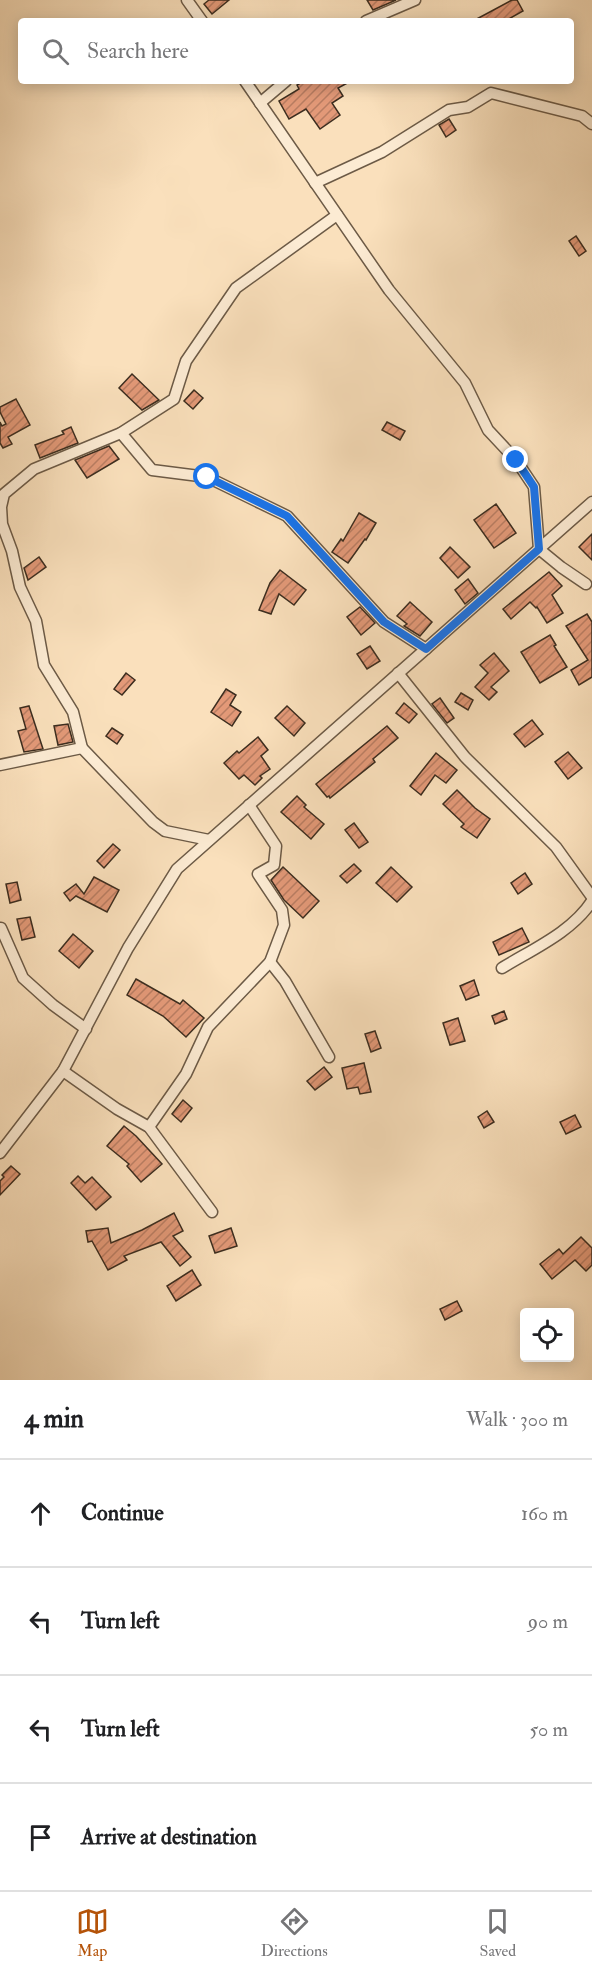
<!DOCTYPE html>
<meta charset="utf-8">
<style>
:root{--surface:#fff;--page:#f2f2f2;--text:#202124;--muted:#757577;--line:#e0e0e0;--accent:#b45309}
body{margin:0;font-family:"IM FELL Double Pica",serif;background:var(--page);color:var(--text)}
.controls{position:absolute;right:18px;bottom:18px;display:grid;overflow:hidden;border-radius:6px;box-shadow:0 3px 15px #0003}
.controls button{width:54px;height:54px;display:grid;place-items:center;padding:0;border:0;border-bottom:2px solid var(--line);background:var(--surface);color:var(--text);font:30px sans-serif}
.stop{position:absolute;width:18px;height:18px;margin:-14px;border:4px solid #1a73e8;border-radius:50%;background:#fff}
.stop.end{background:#1a73e8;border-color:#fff;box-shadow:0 2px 6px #0008}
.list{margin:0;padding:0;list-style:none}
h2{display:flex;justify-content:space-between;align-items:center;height:78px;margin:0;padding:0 24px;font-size:26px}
h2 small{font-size:20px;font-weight:400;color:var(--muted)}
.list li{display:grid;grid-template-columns:39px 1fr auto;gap:18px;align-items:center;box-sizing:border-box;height:108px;padding:0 24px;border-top:2px solid var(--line)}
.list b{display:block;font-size:22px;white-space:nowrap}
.list em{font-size:20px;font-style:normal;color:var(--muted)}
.icon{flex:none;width:33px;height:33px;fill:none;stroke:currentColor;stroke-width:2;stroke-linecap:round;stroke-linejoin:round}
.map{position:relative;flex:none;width:592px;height:1380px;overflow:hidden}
.search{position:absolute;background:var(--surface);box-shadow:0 3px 15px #0003;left:18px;right:18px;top:18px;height:66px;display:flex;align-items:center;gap:15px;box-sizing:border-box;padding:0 21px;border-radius:6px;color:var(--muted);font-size:22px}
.sheet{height:510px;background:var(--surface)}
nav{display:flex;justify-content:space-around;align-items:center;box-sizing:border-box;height:84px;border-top:2px solid var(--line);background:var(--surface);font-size:16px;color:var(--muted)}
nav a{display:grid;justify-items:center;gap:3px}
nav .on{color:var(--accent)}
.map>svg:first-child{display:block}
.building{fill:url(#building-hatch);stroke:#3c2d1f;stroke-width:1.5}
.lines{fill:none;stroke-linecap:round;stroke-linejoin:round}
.street-casing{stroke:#6c5a46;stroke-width:13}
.street{stroke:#fcebd3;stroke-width:10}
.route{stroke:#1a73e8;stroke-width:8}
</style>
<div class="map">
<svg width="592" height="1380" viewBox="0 0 592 1380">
<defs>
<pattern id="building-hatch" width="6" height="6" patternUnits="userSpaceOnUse" patternTransform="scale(1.5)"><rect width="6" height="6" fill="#e39978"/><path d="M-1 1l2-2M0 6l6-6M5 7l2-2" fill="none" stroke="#b97d62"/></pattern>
</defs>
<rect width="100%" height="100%" fill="#fae0bc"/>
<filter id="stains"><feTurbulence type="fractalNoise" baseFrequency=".00333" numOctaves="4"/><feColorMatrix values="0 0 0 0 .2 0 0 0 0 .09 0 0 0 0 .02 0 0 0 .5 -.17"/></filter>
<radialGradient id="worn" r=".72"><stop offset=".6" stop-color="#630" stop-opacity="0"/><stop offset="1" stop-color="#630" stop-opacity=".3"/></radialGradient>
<g class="building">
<path d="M 209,0 L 229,0 L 212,14 L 204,4 Z"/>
<path d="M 367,0 L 396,0 L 373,10 Z"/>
<path d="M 512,0 L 517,0 L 523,11 L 505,21 L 473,21 Z"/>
<path d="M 304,81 L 351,81 L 338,88 L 343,96 L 332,103 L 340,115 L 320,129 L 306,109 L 289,119 L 279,101 L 299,89 L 297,85 Z"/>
<path d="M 449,119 L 456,130 L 446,137 L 439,125 Z"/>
<path d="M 576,236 L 586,251 L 579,256 L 569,241 Z"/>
<path d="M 132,374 L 159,400 L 142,410 L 119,388 Z"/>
<path d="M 194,390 L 203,398 L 193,409 L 184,401 Z"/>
<path d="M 16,399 L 30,425 L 8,437 L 12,444 L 3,448 L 0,443 L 0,422 L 2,426 L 6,424 L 0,412 L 0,407 Z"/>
<path d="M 387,422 L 405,431 L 400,440 L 382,430 Z"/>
<path d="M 71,427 L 78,443 L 40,458 L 35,445 L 64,434 L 62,431 Z"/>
<path d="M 109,446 L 119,459 L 87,478 L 75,460 Z"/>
<path d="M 496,504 L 516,533 L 494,548 L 474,520 Z"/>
<path d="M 359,513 L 376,523 L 366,540 L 365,539 L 348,563 L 332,552 L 341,539 L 343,541 Z"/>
<path d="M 592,534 L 592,560 L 579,547 Z"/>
<path d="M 450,547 L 470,567 L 458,578 L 440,558 Z"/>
<path d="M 39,557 L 46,567 L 28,580 L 24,568 Z"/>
<path d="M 280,570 L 306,590 L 294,605 L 279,594 L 271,614 L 259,610 L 270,583 Z"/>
<path d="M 549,572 L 562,586 L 552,595 L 563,613 L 547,623 L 537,607 L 536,608 L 530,602 L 511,619 L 503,609 Z"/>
<path d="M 468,579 L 478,593 L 465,604 L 455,590 Z"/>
<path d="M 410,602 L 432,622 L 420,636 L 404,626 L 407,624 L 397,616 Z"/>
<path d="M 360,607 L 375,623 L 361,635 L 347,617 Z"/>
<path d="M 587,614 L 592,622 L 592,677 L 579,685 L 571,670 L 588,660 L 566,626 Z"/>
<path d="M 550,635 L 556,645 L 554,646 L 567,667 L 540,683 L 521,652 Z"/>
<path d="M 370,646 L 380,661 L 367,669 L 357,654 Z"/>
<path d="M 494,653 L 509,671 L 491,687 L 497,692 L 489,700 L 475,687 L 488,673 L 480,665 Z"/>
<path d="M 126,673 L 135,680 L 122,695 L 114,689 Z"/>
<path d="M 226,689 L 236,695 L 230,705 L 241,712 L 232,726 L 211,712 Z"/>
<path d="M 461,693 L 473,700 L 468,710 L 455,702 Z"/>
<path d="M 440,698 L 454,718 L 447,723 L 432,704 Z"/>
<path d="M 404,703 L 417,714 L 409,723 L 396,713 Z"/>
<path d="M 29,706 L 43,749 L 24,752 L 18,731 L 26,729 L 20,708 Z"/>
<path d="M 287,706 L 305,723 L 294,736 L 275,718 Z"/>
<path d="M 532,720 L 543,734 L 525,747 L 514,734 Z"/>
<path d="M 68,724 L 73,742 L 58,745 L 54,726 Z"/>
<path d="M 387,726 L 398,738 L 373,759 L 375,762 L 330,798 L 329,796 L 327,797 L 316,784 Z"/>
<path d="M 112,728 L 123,735 L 117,744 L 106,736 Z"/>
<path d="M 258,737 L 268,750 L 261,756 L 270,769 L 260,776 L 262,778 L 255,785 L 244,775 L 239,779 L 224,763 L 237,751 L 239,753 Z"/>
<path d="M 568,752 L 582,768 L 568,779 L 555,762 Z"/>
<path d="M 436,753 L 457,770 L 446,783 L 435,775 L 421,795 L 410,786 Z"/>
<path d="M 457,790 L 475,808 L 490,819 L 477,838 L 461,827 L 464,824 L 443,804 Z"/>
<path d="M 297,796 L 306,805 L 304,807 L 324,824 L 311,839 L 281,812 Z"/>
<path d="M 354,823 L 368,842 L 359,848 L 345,830 Z"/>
<path d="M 113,844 L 120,850 L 104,868 L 97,861 Z"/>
<path d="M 354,864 L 361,871 L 347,883 L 340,876 Z"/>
<path d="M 283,867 L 319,901 L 303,918 L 284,900 L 271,880 Z"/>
<path d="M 391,867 L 412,887 L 397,902 L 376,883 Z"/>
<path d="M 525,873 L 532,884 L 518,894 L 511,883 Z"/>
<path d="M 94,877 L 119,890 L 107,912 L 76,896 L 70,901 L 64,893 L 76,884 L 84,894 Z"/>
<path d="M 17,882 L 21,900 L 10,903 L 6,884 Z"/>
<path d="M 30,917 L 35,937 L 22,940 L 17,919 Z"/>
<path d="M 522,928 L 529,942 L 499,955 L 493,942 Z"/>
<path d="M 73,934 L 93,951 L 79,968 L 59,951 Z"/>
<path d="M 136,979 L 180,1004 L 183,1000 L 204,1018 L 186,1037 L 163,1016 L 127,995 Z"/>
<path d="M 474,980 L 479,995 L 466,1000 L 460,986 Z"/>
<path d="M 504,1011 L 507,1019 L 495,1024 L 492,1016 Z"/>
<path d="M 458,1018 L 465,1041 L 450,1045 L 443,1023 Z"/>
<path d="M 375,1031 L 381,1048 L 371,1052 L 365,1034 Z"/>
<path d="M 364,1063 L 371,1092 L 360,1094 L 358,1087 L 347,1089 L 342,1068 Z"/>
<path d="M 324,1067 L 332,1077 L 315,1090 L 307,1081 Z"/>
<path d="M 183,1100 L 192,1108 L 181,1122 L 172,1114 Z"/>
<path d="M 487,1111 L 494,1122 L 484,1128 L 478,1117 Z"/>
<path d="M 575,1115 L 581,1127 L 566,1134 L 560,1122 Z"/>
<path d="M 124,1126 L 136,1136 L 162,1164 L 141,1182 L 127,1166 L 129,1164 L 107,1146 Z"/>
<path d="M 11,1166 L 20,1174 L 0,1195 L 0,1181 L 4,1177 L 2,1175 Z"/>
<path d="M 78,1176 L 85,1183 L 92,1177 L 111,1197 L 96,1210 L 71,1183 Z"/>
<path d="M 174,1213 L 183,1231 L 173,1236 L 191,1257 L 180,1266 L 161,1242 L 124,1256 L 127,1260 L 108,1270 L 92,1241 L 88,1242 L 86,1231 L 108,1228 L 111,1243 L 142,1230 Z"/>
<path d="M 231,1228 L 237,1246 L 215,1253 L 209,1236 Z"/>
<path d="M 581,1237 L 592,1248 L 592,1265 L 586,1271 L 575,1260 L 552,1279 L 540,1264 L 559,1249 L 563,1254 Z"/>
<path d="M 192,1270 L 201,1285 L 176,1301 L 167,1286 Z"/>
<path d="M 457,1301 L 462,1311 L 445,1320 L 440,1309 Z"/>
</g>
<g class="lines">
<defs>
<g id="street">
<path d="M 187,0 L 202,21"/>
<path d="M 366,21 L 415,0"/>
<path d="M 245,81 L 389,290 L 465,383 L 488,430 L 516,460 L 534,487 L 539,549 L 561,567 L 586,584"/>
<path d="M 260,103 L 286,81"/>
<path d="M 315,183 L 382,152 L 449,110 L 468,107 L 491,93 L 582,116 L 592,124"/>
<path d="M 121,433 L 152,470 L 207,477 L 287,516 L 384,622 L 426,649"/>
<path d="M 398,673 L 465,757 L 556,847 L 592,897"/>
<path d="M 0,765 L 82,748"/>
<path d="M 209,840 L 165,831 L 153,822 L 82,748 L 73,712 L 44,665 L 36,621 L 20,587 L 12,551 L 2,524 L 1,507 L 4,494 L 34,469 L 121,433 L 174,399 L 186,361 L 236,288 L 337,215"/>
<path d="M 1,928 L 23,978 L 53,1005 L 86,1029"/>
<path d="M 270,962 L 285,981 L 329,1057"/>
<path d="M 502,968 C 533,949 572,932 592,901"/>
<path d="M 63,1071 L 117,1109 L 149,1127 L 212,1212"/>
<path d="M 149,1127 L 186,1074 L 208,1027 L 270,962 L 284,925 L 282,910 L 258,874 L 274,865 L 276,846 L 249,805"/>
<path d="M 0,1153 L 63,1071 L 128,948 L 177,869 L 592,502"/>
</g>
</defs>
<use href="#street" class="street-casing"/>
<use href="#street" class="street"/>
</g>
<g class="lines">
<path class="route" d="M 207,477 L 287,516 L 384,622 L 426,649 L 539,549 L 534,487 L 516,460"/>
</g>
<rect width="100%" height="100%" filter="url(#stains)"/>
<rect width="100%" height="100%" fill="url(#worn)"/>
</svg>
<div class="controls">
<button><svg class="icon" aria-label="locate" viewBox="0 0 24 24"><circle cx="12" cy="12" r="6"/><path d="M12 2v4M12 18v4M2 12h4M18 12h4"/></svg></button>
</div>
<div class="stop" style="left:207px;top:477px"></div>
<div class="stop end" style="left:516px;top:460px"></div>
<div class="search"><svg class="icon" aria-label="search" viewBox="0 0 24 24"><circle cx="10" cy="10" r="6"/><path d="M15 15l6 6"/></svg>Search here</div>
</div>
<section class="sheet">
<h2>4 min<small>Walk · 300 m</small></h2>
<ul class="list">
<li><svg class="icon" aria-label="ahead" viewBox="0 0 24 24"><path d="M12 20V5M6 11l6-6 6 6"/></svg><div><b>Continue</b></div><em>160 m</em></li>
<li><svg class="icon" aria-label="left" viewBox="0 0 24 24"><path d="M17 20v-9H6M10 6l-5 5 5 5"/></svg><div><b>Turn left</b></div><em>90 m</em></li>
<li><svg class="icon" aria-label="left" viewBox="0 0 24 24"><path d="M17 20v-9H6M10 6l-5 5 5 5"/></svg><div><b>Turn left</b></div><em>50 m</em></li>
<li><svg class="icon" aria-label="arrive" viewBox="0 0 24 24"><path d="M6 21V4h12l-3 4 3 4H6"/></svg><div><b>Arrive at destination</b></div></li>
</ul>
</section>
<nav>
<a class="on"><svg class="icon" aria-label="map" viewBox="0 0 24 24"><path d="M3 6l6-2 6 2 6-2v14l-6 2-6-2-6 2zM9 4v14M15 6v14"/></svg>Map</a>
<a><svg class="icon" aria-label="directions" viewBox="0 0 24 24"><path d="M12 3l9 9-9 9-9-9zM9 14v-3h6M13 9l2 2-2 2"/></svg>Directions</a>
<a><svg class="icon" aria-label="saved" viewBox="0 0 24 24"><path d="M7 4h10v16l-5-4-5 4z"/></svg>Saved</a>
</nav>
